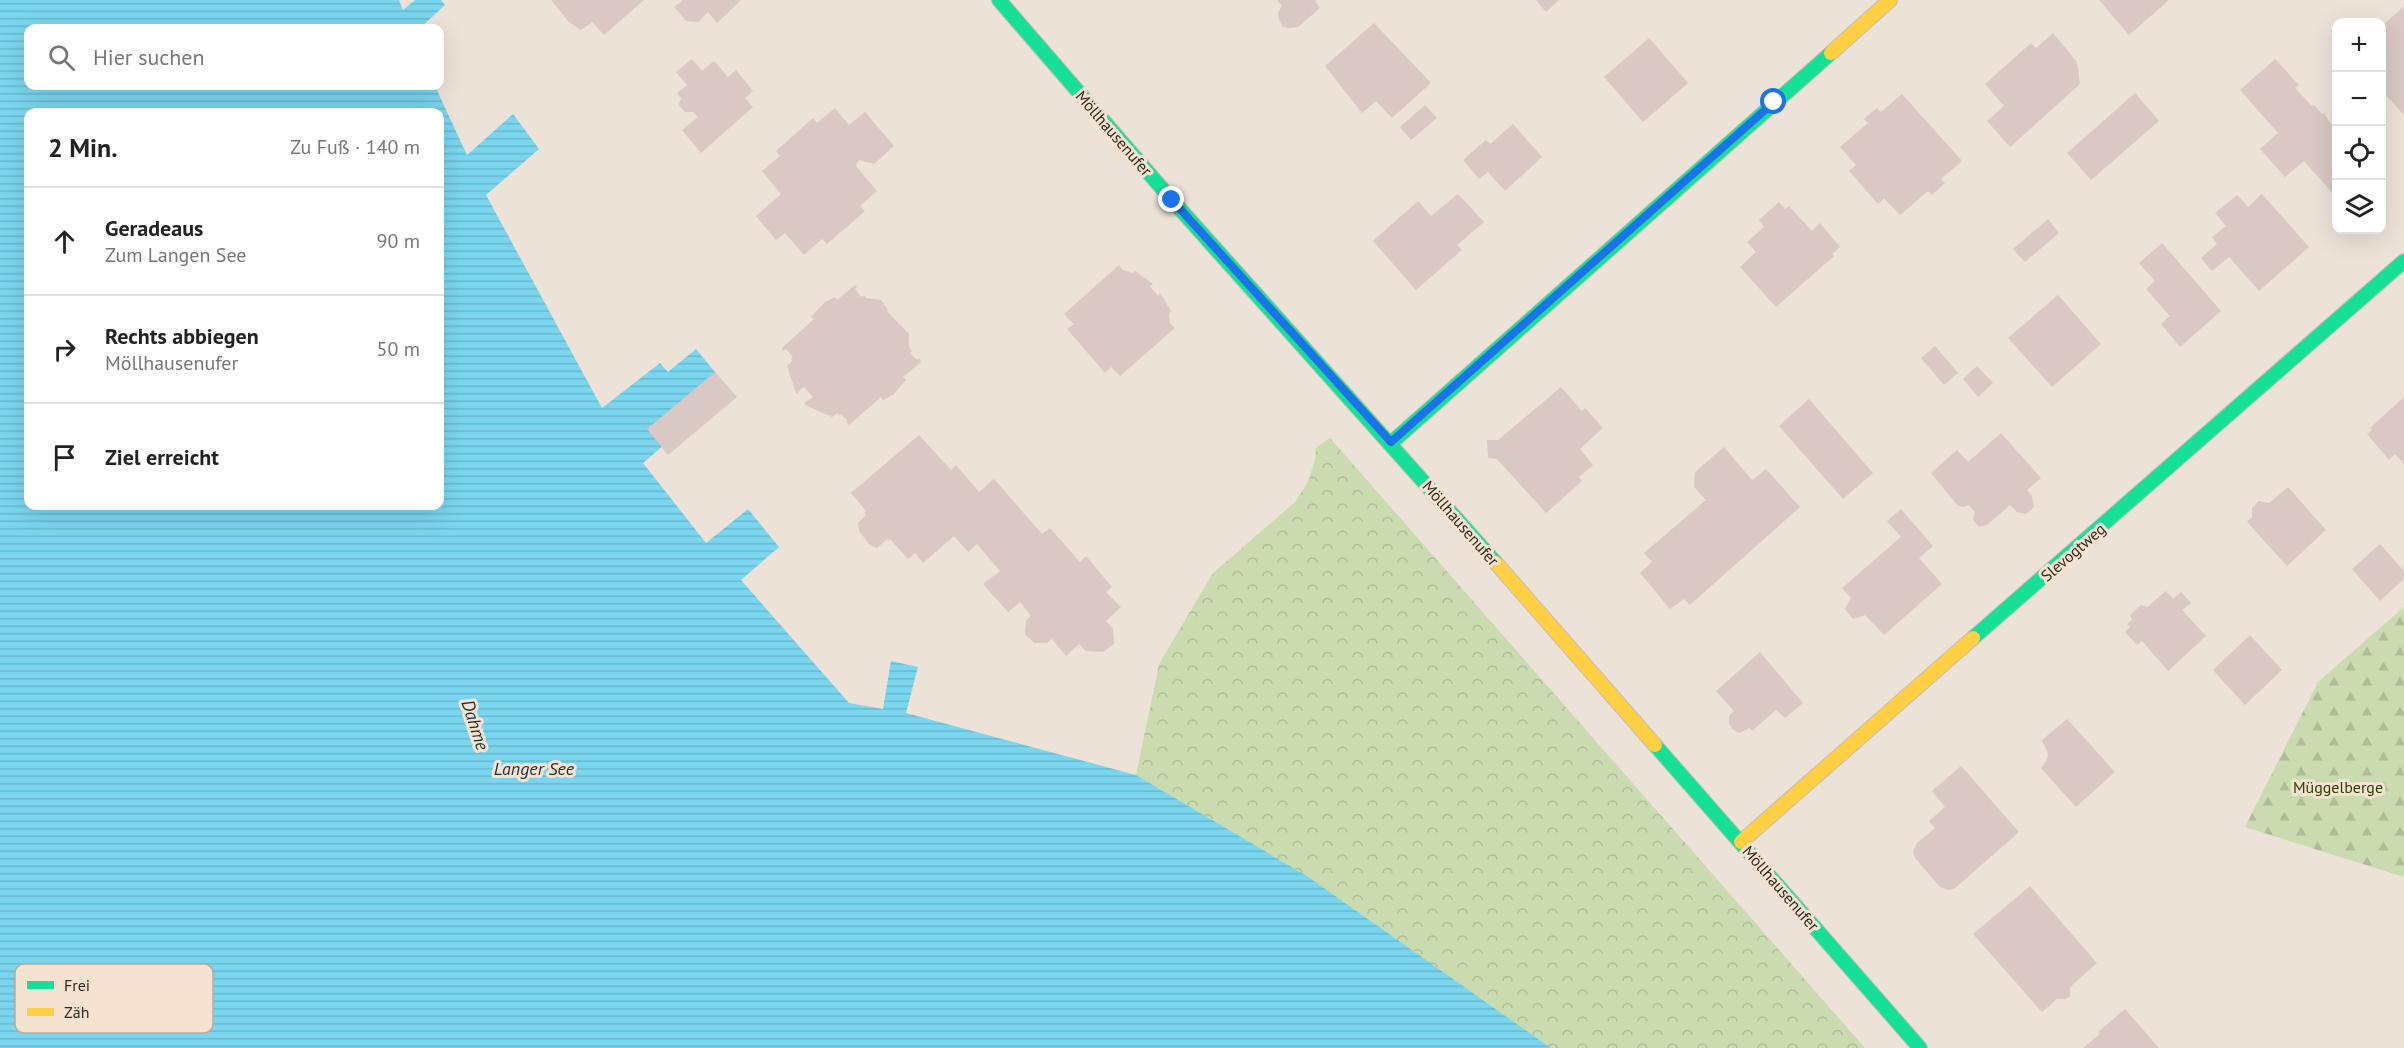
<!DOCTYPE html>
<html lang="de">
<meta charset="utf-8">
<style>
:root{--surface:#fff;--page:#f6f6f6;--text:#222;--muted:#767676;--line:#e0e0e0}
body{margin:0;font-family:"PT Sans",sans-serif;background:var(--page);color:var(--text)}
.controls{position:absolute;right:18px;top:18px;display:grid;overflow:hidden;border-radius:12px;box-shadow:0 6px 24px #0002}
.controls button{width:54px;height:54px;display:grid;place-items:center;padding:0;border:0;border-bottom:2px solid var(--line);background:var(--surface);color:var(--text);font:30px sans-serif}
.stop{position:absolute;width:18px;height:18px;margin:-14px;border:4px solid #1a73e8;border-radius:50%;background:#fff}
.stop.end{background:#1a73e8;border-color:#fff;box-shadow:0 2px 6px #0008}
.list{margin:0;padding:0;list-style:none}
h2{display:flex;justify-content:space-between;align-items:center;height:78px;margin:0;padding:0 24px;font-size:26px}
h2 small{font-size:20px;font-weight:400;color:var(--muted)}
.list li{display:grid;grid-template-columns:39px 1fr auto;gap:18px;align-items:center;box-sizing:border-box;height:108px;padding:0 24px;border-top:2px solid var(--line)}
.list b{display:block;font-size:22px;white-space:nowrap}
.list p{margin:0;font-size:20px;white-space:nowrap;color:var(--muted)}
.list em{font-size:20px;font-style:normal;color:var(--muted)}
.icon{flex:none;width:33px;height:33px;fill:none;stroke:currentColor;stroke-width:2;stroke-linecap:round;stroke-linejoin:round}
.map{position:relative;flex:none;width:2404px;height:1048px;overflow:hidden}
.search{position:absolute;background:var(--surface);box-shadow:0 6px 24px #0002;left:24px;top:24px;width:420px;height:66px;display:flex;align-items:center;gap:15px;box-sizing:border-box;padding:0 21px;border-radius:12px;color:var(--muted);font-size:22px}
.panel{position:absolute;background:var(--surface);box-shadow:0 6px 24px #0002;left:24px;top:108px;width:420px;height:402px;border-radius:12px}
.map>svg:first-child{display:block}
.forest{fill:url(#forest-firs)}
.park{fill:url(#park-crowns)}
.water{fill:url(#water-rules);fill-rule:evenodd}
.building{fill:#d9c8c3}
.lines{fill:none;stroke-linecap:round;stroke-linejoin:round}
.fast-casing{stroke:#c5bdb5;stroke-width:16}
.slow-casing{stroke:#c5bdb5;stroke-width:16}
.fast{stroke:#16e098;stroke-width:14}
.slow{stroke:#ffcf43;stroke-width:14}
.route{stroke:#1a73e8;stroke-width:8}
.labels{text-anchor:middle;stroke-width:6;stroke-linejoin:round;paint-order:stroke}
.street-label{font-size:16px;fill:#302922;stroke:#f5e2d0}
.park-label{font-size:16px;fill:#254000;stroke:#f5e2d0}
.water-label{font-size:18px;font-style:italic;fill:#1a3138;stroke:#f5e2d0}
.key{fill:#f5e2d0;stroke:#baaa9c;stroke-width:1.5}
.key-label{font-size:16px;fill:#302922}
</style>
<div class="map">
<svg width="2404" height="1048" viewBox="0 0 2404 1048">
<defs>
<pattern id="forest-firs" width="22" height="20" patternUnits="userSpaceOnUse" patternTransform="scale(1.5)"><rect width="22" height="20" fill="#cbdbb0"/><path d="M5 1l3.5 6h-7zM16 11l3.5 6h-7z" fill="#afbc97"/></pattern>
<pattern id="park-crowns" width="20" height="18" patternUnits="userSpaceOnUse" patternTransform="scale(1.5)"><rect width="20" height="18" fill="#cbdbb0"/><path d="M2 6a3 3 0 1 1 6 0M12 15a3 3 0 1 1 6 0" fill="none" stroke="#afbc97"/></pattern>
<pattern id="water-rules" width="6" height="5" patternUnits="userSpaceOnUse" patternTransform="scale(1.5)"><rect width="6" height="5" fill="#7ad6ee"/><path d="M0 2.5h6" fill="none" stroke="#6ab8cc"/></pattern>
</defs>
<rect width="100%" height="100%" fill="#ede2d8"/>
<path class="forest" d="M 2404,607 L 2404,877 L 2245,827 L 2318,682 Z"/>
<path class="park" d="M 1330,438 L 1865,1048 L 1551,1048 L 1307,876 L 1136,775 L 1159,664 L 1213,573 L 1295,502 L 1308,482 L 1315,460 L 1316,448 Z"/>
<path class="water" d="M 0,0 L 399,0 L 403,10 L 415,0 L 441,0 L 445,5 L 420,28 L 28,28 L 28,86 L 435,86 L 467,155 L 513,114 L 539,149 L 486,195 L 602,408 L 660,363 L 668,372 L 696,349 L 729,389 L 643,463 L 706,543 L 748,509 L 779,547 L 741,580 L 849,703 L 883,709 L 891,661 L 918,667 L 906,713 L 1136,775 L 1307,876 L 1551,1048 L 0,1048 ZM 28,112 L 440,112 L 440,506 L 28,506 Z"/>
<g class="building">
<path d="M 551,0 L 644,0 L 604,35 L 592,22 L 581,30 L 569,22 Z"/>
<path d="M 683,0 L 741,0 L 717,23 L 708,12 L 698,22 L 686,21 L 674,7 Z"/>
<path d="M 1277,0 L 1316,0 L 1315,1 L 1320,8 L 1298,27 L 1288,28 L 1283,27 L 1279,20 L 1278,13 L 1282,6 Z"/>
<path d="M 1536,0 L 1559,0 L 1546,12 Z"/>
<path d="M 2099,0 L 2169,0 L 2129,35 Z"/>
<path d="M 2404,6 L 2404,115 L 2382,91 L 2382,26 Z"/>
<path d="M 1374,23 L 1431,83 L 1392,118 L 1376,101 L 1362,113 L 1325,66 Z"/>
<path d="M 2053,33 L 2077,62 L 2080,84 L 2010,147 L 1987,121 L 2004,106 L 1985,84 L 2031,43 L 2036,48 Z"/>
<path d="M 1649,38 L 1688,83 L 1643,122 L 1604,77 Z"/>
<path d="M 692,59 L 702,71 L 714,61 L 728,77 L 736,70 L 753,91 L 745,98 L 753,107 L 701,153 L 682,130 L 698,117 L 693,112 L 685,112 L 679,105 L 681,98 L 677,93 L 687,85 L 676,72 Z"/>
<path d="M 2275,59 L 2299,85 L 2295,88 L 2312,106 L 2314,105 L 2322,114 L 2324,113 L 2333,127 L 2336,125 L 2336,197 L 2304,161 L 2285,177 L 2260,149 L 2278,133 L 2240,90 Z"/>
<path d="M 2135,93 L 2159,121 L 2091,180 L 2067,153 Z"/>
<path d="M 1902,94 L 1962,161 L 1941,179 L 1945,183 L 1932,195 L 1928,191 L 1900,215 L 1884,198 L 1878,204 L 1849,171 L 1856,165 L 1840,147 L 1868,123 L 1864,119 L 1877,108 L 1881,112 Z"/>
<path d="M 1425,105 L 1437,118 L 1411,140 L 1400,127 Z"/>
<path d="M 835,108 L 849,125 L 865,112 L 894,146 L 874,164 L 859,160 L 856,166 L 877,191 L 860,206 L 865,211 L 827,244 L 822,239 L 804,255 L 785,233 L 776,240 L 756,216 L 781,194 L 762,171 L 780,156 L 776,151 L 813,118 L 817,123 Z"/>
<path d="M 1513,124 L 1542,157 L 1505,191 L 1488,172 L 1479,179 L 1463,160 L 1486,140 L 1490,144 Z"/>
<path d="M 1458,194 L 1484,222 L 1457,245 L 1462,250 L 1416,290 L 1373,241 L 1418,201 L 1431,216 Z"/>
<path d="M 2262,194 L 2309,247 L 2259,291 L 2229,257 L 2212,271 L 2201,258 L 2217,244 L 2212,237 L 2226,226 L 2215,213 L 2237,195 L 2248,207 Z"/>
<path d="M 1779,202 L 1785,209 L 1789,206 L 1812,231 L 1820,223 L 1840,247 L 1832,254 L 1834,256 L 1776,307 L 1740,267 L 1756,252 L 1747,242 L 1764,227 L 1759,220 Z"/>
<path d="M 2048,219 L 2059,233 L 2025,262 L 2013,249 Z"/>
<path d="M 2162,243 L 2221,311 L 2180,347 L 2161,324 L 2170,316 L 2146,289 L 2155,281 L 2139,263 Z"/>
<path d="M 1119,265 L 1123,270 L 1133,273 L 1135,271 L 1153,284 L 1150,286 L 1158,296 L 1160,293 L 1171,311 L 1169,314 L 1170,323 L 1175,328 L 1120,376 L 1111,367 L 1105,373 L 1067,329 L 1074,324 L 1064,314 Z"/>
<path d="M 855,285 L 857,287 L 855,289 L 861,297 L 864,295 L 866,298 L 881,300 L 888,310 L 887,311 L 909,334 L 909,347 L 912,351 L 910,353 L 917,360 L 919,358 L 921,362 L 903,377 L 906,380 L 893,395 L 883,400 L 881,397 L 849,425 L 846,422 L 848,421 L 841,414 L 839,415 L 837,413 L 832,417 L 805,405 L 804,403 L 813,397 L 804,387 L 798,392 L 799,394 L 796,393 L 787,366 L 792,361 L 791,358 L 793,357 L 786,349 L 783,351 L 782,348 L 814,319 L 811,317 L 825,302 L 835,297 L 837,300 Z"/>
<path d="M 2058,295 L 2101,344 L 2052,387 L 2008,338 Z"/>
<path d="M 1935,346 L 1958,373 L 1944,385 L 1921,358 Z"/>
<path d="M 1977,366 L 1993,383 L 1978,397 L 1963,379 Z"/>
<path d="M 715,372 L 737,397 L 668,455 L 647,429 Z"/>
<path d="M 1561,387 L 1582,411 L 1585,408 L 1603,428 L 1580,449 L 1593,465 L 1579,477 L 1582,481 L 1546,513 L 1497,459 L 1488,458 L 1487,440 L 1498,440 Z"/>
<path d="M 2404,397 L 2404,464 L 2395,454 L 2389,460 L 2367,434 L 2372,430 L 2370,428 Z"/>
<path d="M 1809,399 L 1873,473 L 1843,499 L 1779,426 Z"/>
<path d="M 2001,433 L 2041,478 L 2027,490 L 2032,496 L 2034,507 L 2026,514 L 2017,512 L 2010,505 L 1987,525 L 1979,527 L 1973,520 L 1975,512 L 1969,505 L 1963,507 L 1957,505 L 1931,473 L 1957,450 L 1968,462 Z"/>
<path d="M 919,435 L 951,470 L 956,465 L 979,492 L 994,479 L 1042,534 L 1050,528 L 1080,562 L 1086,556 L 1112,587 L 1106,592 L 1121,607 L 1106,621 L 1113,629 L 1114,644 L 1103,652 L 1086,651 L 1079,644 L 1066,656 L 1052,639 L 1047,643 L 1034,643 L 1025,634 L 1026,621 L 1031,616 L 1020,602 L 1008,612 L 983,584 L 1000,571 L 977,544 L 968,552 L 954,536 L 923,563 L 915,553 L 908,559 L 890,539 L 889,541 L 887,539 L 877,548 L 870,545 L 859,531 L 858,523 L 866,515 L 864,513 L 866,511 L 851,493 Z"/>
<path d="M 1724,447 L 1752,480 L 1766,469 L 1800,507 L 1690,605 L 1684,599 L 1670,609 L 1640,573 L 1652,562 L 1644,553 L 1706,500 L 1694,487 L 1695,472 Z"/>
<path d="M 2288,487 L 2326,530 L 2287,566 L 2247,522 L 2252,517 L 2252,508 L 2259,501 L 2269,503 Z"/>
<path d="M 1901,509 L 1933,546 L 1919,558 L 1942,584 L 1884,635 L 1865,615 L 1853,619 L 1845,609 L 1851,598 L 1842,588 L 1901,537 L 1887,521 Z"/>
<path d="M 2380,544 L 2404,571 L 2404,579 L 2380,601 L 2352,569 Z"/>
<path d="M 2166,591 L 2173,599 L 2181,592 L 2191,603 L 2182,610 L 2206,636 L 2168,671 L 2142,641 L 2137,645 L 2125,632 L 2130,627 L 2127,624 L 2132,620 L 2130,615 L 2141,605 L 2147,607 Z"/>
<path d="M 2250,635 L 2282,670 L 2245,705 L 2213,670 Z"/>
<path d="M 1760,652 L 1803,703 L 1785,718 L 1776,710 L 1752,731 L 1750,728 L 1739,733 L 1732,729 L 1729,723 L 1729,716 L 1734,711 L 1716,691 Z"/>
<path d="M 2067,719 L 2115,772 L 2076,807 L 2041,768 L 2047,760 L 2048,754 L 2042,740 Z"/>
<path d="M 1961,766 L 2019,832 L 1954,889 L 1948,890 L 1940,887 L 1915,858 L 1913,851 L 1917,843 L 1935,828 L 1929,821 L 1945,807 L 1932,791 Z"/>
<path d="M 2030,886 L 2097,963 L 2070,987 L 2070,996 L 2066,999 L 2057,999 L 2042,1012 L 1973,934 Z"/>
<path d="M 2125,1009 L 2159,1048 L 2083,1048 L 2100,1034 L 2098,1032 Z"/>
</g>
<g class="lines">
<defs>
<g id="fast">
<path d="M 999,0 L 1172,200 L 1496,563"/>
<path d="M 1391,443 L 1831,53"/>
<path d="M 1973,638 L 2404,261"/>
<path d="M 1655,745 L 1920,1048"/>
</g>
<g id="slow">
<path d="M 1831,53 L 1890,0"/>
<path d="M 1496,563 L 1655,745"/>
<path d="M 1741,842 L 1973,638"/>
</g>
</defs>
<use href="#fast" class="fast-casing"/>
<use href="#slow" class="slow-casing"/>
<use href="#fast" class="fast"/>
<use href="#slow" class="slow"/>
</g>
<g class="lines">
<path class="route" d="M 1172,200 L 1391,442 L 1774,102"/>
</g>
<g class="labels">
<g class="street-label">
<text transform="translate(1114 133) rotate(49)" y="6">Möllhausenufer</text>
<text transform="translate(1461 523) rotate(49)" y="6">Möllhausenufer</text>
<text transform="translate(2073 552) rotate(-41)" y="6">Slevogtweg</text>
<text transform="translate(1781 888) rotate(49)" y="6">Möllhausenufer</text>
</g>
<g class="park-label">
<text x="2338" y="793">Müggelberge</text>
</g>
<g class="water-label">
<text transform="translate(475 725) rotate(72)" y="6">Dahme</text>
<text x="534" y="775">Langer See</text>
</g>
</g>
<rect x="15" y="964" width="198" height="69" rx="9" class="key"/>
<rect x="27" y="981" width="27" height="8" fill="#16e098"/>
<rect x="27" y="1008" width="27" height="8" fill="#ffcf43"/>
<g class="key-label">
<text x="64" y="991">Frei</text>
<text x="64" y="1018">Zäh</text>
</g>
</svg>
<div class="controls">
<button>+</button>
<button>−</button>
<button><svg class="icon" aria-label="locate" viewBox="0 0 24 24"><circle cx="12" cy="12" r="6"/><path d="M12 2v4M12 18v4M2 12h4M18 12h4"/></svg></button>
<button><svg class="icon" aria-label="layers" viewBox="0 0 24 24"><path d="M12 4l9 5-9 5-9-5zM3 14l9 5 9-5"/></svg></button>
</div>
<div class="stop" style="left:1774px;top:102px"></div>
<div class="stop end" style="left:1172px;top:200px"></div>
<div class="search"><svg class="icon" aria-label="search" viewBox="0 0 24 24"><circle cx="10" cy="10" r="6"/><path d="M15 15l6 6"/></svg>Hier suchen</div>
<section class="panel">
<h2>2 Min.<small>Zu Fuß · 140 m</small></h2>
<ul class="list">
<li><svg class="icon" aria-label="ahead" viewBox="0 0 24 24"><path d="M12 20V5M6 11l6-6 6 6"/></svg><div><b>Geradeaus</b><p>Zum Langen See</p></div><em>90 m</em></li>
<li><svg class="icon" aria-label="right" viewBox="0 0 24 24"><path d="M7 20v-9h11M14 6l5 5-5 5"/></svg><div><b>Rechts abbiegen</b><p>Möllhausenufer</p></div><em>50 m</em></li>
<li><svg class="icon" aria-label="arrive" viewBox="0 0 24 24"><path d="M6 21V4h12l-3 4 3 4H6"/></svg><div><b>Ziel erreicht</b></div></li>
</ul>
</section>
</div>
